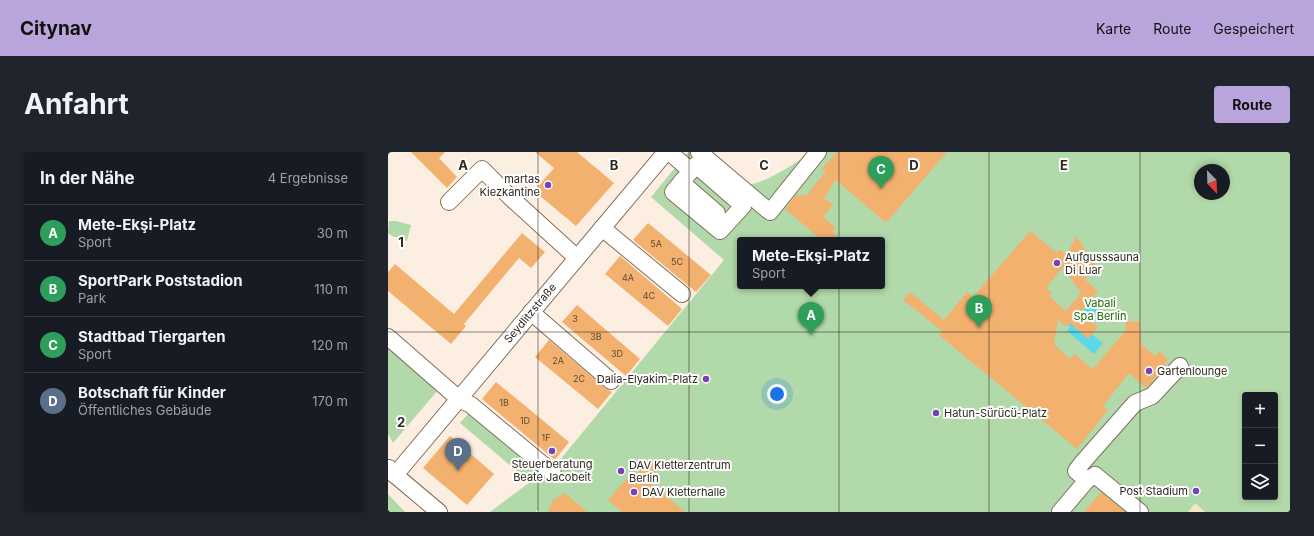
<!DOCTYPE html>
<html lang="de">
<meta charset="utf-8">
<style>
:root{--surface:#171b24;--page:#20242c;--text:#f1f3f6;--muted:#9ea1a6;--line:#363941;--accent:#b9a4db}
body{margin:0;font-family:Inter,sans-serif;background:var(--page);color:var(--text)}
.controls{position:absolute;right:12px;bottom:12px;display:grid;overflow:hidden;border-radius:4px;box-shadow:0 2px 6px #0003}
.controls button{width:36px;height:36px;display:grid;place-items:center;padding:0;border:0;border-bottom:1px solid var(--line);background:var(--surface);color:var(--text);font:20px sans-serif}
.compass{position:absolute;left:806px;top:12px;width:36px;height:36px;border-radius:50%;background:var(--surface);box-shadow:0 2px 6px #0003;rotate:157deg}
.you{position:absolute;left:389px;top:242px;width:14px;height:14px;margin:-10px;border:3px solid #fff;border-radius:50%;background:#1a73e8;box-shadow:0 0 0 6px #1a73e833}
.badge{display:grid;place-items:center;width:26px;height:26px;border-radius:50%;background:var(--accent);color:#fff;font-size:13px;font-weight:700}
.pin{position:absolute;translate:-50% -33px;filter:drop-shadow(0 1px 2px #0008)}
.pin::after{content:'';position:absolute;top:21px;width:14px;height:12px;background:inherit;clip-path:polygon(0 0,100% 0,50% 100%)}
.popup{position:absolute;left:349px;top:85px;width:148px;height:52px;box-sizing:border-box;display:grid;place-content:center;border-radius:4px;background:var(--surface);filter:drop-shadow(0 1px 3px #0005);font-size:13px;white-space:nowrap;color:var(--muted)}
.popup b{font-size:15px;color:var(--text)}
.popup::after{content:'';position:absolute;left:50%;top:100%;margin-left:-8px;border:8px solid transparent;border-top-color:var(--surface)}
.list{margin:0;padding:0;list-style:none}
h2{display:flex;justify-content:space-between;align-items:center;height:52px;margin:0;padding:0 16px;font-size:17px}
h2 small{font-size:13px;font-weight:400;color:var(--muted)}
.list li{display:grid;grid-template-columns:26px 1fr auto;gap:12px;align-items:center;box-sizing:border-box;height:56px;padding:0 16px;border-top:1px solid var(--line)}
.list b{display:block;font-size:15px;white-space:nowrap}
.list p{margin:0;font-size:13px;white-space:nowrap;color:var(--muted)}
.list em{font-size:13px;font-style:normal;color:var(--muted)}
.icon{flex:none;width:22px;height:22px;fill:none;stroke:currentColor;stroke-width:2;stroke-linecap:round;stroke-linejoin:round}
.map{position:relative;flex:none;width:902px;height:360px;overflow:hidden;border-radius:4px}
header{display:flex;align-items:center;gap:24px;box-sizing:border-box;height:56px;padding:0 20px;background:var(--accent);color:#111}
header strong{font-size:19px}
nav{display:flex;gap:22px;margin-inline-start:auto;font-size:14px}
.intro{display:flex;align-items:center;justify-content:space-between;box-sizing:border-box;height:96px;padding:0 24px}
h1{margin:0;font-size:28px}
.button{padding:10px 18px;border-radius:4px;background:var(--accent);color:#111;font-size:14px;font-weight:700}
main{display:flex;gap:24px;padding:0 24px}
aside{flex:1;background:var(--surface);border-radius:4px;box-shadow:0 2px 6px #0003}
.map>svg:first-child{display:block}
.green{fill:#b1d9a9;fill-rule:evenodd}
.sand{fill:#f1e7c2}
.water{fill:#5adae9}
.building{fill:#f3b16f;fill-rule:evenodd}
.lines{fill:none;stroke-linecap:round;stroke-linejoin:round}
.minor-casing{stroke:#826e5b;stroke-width:18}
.minor{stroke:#fff;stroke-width:16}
.grid{fill:none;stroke:#30271f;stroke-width:1;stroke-opacity:0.55}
.poi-dot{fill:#7443bb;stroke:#fefefe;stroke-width:1.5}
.labels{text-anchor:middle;stroke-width:4;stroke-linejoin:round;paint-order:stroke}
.number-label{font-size:9px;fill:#614a33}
.poi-label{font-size:11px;fill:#30271f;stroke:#fefefe;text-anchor:start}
.park-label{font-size:11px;fill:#1d6703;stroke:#fefefe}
.street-label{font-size:11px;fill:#30271f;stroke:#fefefe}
.grid-label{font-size:13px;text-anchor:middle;font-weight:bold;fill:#30271f;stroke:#fefefe;stroke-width:4;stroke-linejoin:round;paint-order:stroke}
</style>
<header>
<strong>Citynav</strong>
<nav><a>Karte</a><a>Route</a><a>Gespeichert</a></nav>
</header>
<div class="intro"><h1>Anfahrt</h1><a class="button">Route</a></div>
<main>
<aside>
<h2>In der Nähe<small>4 Ergebnisse</small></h2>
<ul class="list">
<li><span class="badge" style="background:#2e9e5b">A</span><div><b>Mete-Ekşi-Platz</b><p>Sport</p></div><em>30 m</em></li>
<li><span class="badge" style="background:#2e9e5b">B</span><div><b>SportPark Poststadion</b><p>Park</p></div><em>110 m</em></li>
<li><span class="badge" style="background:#2e9e5b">C</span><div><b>Stadtbad Tiergarten</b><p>Sport</p></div><em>120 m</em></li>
<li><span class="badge" style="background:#5c6f8a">D</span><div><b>Botschaft für Kinder</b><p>Öffentliches Gebäude</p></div><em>170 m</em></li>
</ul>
</aside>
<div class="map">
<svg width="902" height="360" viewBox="0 0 902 360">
<rect width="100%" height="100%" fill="#fceee1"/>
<g class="green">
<path d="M 300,0 L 318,0 L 356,30 C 358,31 360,31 362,32 C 376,32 412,9 423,0 L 902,0 L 902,360 L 152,360 L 149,358 L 147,360 L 102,360 L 142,330 L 72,271 L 90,251 L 167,314 L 336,108 L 263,45 ZM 812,18 L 836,18 L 836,42 L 812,42 ZM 352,88 L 494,88 L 494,134 L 352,134 ZM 857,243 L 887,243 L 887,345 L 857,345 Z"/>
<path d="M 1,69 L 8,69 L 23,73 L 19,89 L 4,84 L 0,81 Z"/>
<path d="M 0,194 L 50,238 L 5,291 L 0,282 Z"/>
<path d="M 0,342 L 17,360 L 0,360 Z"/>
</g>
<path class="sand" d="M 807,351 L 817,360 L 800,360 Z"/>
<path class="water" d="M 702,151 L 713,161 L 710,165 L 706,162 L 695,175 L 715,191 L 706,202 L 679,179 L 682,175 L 680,173 L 683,170 L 685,172 Z"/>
<g class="building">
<path d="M 23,0 L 57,0 L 51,6 L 69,25 L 59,36 Z"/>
<path d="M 147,0 L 189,0 L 226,31 L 188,74 L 146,39 L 166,16 Z"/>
<path d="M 449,0 L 559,0 L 498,71 L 448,28 L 436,46 L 445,53 L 435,65 L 448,76 L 444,80 L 454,88 L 434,88 L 397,57 L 409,42 L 412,45 L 415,42 L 418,44 L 438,19 L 434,17 Z"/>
<path d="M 260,71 L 323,123 L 308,140 L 245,88 Z"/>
<path d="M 642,79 L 669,101 L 672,97 L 679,103 L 688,84 L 711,118 L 696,127 L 710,139 L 692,161 L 710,175 L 700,187 L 682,171 L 679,175 L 670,168 L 666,192 L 682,207 L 687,202 L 705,217 L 738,178 L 737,170 L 752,169 L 753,192 L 767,204 L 771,199 L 780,207 L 777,211 L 778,213 L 758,236 L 741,221 L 715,254 L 720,258 L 689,297 L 551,183 L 554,179 L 515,148 L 522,140 L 556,168 L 579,140 L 585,145 ZM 675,115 L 693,141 L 678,159 L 661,144 L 664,141 L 658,136 Z"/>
<path d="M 134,81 L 157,100 L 143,116 L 131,106 L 76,172 L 78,174 L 63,192 L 0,139 L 0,120 L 7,112 L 66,162 Z"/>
<path d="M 232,104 L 294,157 L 280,174 L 217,122 Z"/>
<path d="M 189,153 L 252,207 L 238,224 L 174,170 Z"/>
<path d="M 161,188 L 217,236 L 224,240 L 210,257 L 147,205 Z"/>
<path d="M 108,230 L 181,290 L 167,308 L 94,247 Z"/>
<path d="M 62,284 L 106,322 L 79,353 L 35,316 Z"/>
<path d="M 261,308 L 270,315 L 259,328 L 297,360 L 234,360 L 220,348 L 246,318 L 250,321 Z"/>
<path d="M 713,340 L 737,360 L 696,360 Z"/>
<path d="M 177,341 L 199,360 L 160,360 L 164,349 Z"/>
</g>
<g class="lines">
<defs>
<g id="minor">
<path d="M 281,0 L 303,19"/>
<path d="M 311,0 L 382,60 L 430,0"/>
<path d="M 308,13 L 355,54 L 332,79 L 285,40 Z"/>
<path d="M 293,30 L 329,61"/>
<path d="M 61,50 L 94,17 L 122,45 L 189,106"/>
<path d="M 214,76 L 294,142"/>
<path d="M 143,160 L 223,229"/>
<path d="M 0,185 L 71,247 L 83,253 L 165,321"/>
<path d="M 1,316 L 7,323 L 51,360"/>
<path d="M 7,323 L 278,0"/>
<path d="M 699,328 L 688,319 L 694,311 L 747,251 L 764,244 L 792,214"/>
<path d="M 672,360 L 699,328 L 707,323 L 752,360"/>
</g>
</defs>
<use href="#minor" class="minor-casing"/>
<use href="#minor" class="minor"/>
</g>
<path class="grid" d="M 150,0 L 150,360M 301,0 L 301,360M 451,0 L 451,360M 601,0 L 601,360M 752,0 L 752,360M 0,180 L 902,180"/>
<g class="poi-dot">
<circle cx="160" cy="33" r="4"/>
<circle cx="669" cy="111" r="4"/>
<circle cx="761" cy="219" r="4"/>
<circle cx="318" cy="227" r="4"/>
<circle cx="548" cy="261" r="4"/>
<circle cx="164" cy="299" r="4"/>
<circle cx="233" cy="319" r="4"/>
<circle cx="808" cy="339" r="4"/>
<circle cx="246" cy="340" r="4"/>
</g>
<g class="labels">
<g class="number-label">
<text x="268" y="95">5A</text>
<text x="289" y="113">5C</text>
<text x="240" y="129">4A</text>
<text x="261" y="147">4C</text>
<text x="187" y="170">3</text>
<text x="208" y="188">3B</text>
<text x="229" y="205">3D</text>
<text x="170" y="212">2A</text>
<text x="191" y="230">2C</text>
<text x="116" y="254">1B</text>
<text x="137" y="272">1D</text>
<text x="158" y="289">1F</text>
</g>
<g class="poi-label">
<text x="152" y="31" text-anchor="end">martas<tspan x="152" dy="13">Kiezkantine</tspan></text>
<text x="677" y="109">Aufgusssauna<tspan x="677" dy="13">Di Luar</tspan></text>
<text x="769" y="223">Gartenlounge</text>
<text x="310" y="231" text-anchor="end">Dalia-Elyakim-Platz</text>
<text x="556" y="265">Hatun-Sürücü-Platz</text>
<text x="164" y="316" text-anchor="middle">Steuerberatung<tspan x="164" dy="13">Beate Jacobeit</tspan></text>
<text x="241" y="317">DAV Kletterzentrum<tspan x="241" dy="13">Berlin</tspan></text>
<text x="800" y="343" text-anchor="end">Post Stadium</text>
<text x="254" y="344">DAV Kletterhalle</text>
</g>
<g class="park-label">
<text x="712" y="155">Vabali<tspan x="712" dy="13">Spa Berlin</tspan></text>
</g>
<g class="street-label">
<text transform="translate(142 161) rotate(-50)" y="4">Seydlitzstraße</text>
</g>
</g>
<g class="grid-label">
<text x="75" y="18">A</text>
<text x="226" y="18">B</text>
<text x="376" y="18">C</text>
<text x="526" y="18">D</text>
<text x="676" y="18">E</text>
<text x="13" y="95">1</text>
<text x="13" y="275">2</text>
</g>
</svg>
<div class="controls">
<button>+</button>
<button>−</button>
<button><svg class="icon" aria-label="layers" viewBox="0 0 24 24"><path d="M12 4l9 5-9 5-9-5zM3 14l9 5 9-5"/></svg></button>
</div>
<svg class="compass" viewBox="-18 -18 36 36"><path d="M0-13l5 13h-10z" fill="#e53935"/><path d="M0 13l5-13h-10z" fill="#9ea1a6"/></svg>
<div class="you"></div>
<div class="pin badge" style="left:423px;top:183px;background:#2e9e5b">A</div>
<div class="popup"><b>Mete-Ekşi-Platz</b>Sport</div>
<div class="pin badge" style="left:591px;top:176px;background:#2e9e5b">B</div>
<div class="pin badge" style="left:493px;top:37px;background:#2e9e5b">C</div>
<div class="pin badge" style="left:70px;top:319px;background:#5c6f8a">D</div>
</div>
</main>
